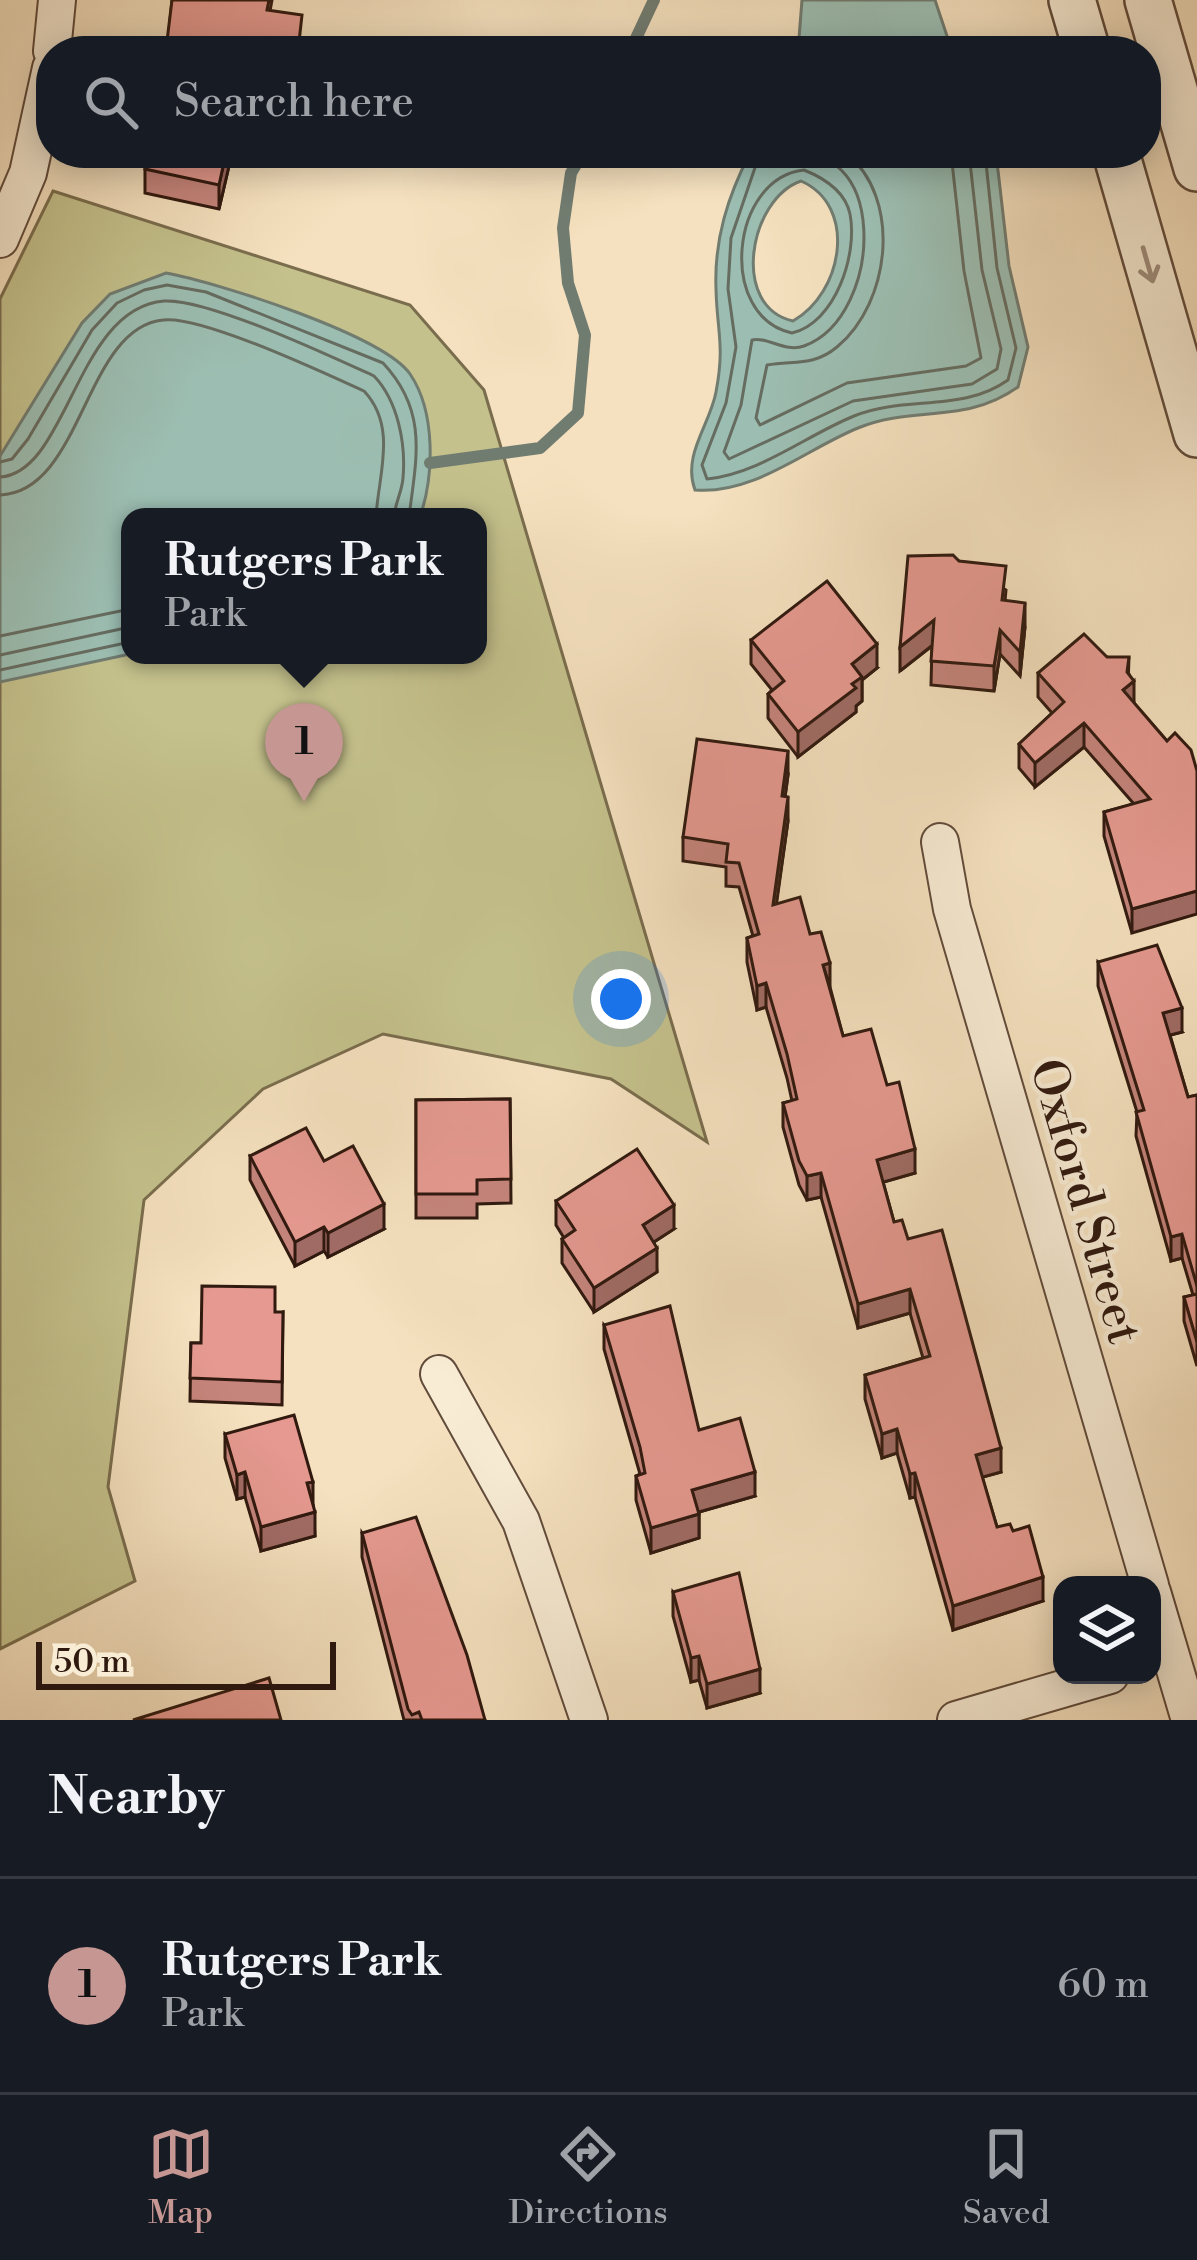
<!DOCTYPE html>
<style>
:root{--surface:#171b24;--page:#242831;--text:#f1f3f6;--muted:#9ea1a6;--line:#363941;--accent:#c59692}
body{margin:0;font-family:"Libre Bodoni",serif;background:var(--page);color:var(--text)}
.controls{position:absolute;right:36px;bottom:36px;display:grid;overflow:hidden;border-radius:24px;box-shadow:0 6px 30px #0003}
.controls button{width:108px;height:108px;display:grid;place-items:center;padding:0;border:0;border-bottom:3px solid var(--line);background:var(--surface);color:var(--text);font:60px sans-serif}
.scale{position:absolute;left:36px;bottom:30px;width:300px;box-sizing:border-box;padding-left:12px;border:6px solid #30190f;border-top:0;font-size:33px;line-height:42px;white-space:nowrap;color:#30190f;-webkit-text-stroke:9px #f8ecd5;paint-order:stroke}
.you{position:absolute;left:621px;top:999px;width:42px;height:42px;margin:-30px;border:9px solid #fff;border-radius:50%;background:#1a73e8;box-shadow:0 0 0 18px #1a73e833}
.badge{display:grid;place-items:center;width:78px;height:78px;border-radius:50%;background:var(--accent);color:#111;font-size:39px;font-weight:700}
.pin{position:absolute;translate:-50% -99px;filter:drop-shadow(0 3px 6px #0008)}
.pin::after{content:'';position:absolute;top:63px;width:42px;height:36px;background:inherit;clip-path:polygon(0 0,100% 0,50% 100%)}
.popup{position:absolute;left:121px;top:508px;width:366px;height:156px;box-sizing:border-box;display:grid;place-content:center;border-radius:24px;background:var(--surface);filter:drop-shadow(0 3px 9px #0005);font-size:39px;white-space:nowrap;color:var(--muted)}
.popup b{font-size:45px;color:var(--text)}
.popup::after{content:'';position:absolute;left:50%;top:100%;margin-left:-24px;border:24px solid transparent;border-top-color:var(--surface)}
.list{margin:0;padding:0;list-style:none}
h2{display:flex;justify-content:space-between;align-items:center;height:156px;margin:0;padding:0 48px;font-size:51px}
h2 small{font-size:39px;font-weight:400;color:var(--muted)}
.list li{display:grid;grid-template-columns:78px 1fr auto;gap:36px;align-items:center;box-sizing:border-box;height:216px;padding:0 48px;border-top:3px solid var(--line)}
.list b{display:block;font-size:45px;white-space:nowrap}
.list p{margin:0;font-size:39px;white-space:nowrap;color:var(--muted)}
.list em{font-size:39px;font-style:normal;color:var(--muted)}
.icon{flex:none;width:66px;height:66px;fill:none;stroke:currentColor;stroke-width:2;stroke-linecap:round;stroke-linejoin:round}
.map{position:relative;flex:none;width:1197px;height:1720px;overflow:hidden}
.search{position:absolute;background:var(--surface);box-shadow:0 6px 30px #0003;left:36px;right:36px;top:36px;height:132px;display:flex;align-items:center;gap:30px;box-sizing:border-box;padding:0 42px;border-radius:48px;color:var(--muted);font-size:45px}
.sheet{height:372px;background:var(--surface)}
nav{display:flex;justify-content:space-around;align-items:center;box-sizing:border-box;height:168px;border-top:3px solid var(--line);background:var(--surface);font-size:33px;color:var(--muted)}
nav a{display:grid;justify-items:center;gap:6px}
nav .on{color:var(--accent)}
.map>svg:first-child{display:block}
.green{fill:#c4c18c;stroke:#7a6d4e;stroke-width:3;fill-rule:evenodd}
.water{fill:#9cbeb2;stroke:#717c71;stroke-width:3;fill-rule:evenodd}
.lines{fill:none;stroke-linecap:round;stroke-linejoin:round}
.shore{stroke:#666c60;stroke-width:3}
.stream{stroke:#717c71;stroke-width:12}
.minor-casing{stroke:#614b3b;stroke-width:40}
.tertiary-casing{stroke:#614b3b;stroke-width:50}
.minor{stroke:#f8ecd5;stroke-width:36}
.tertiary{stroke:#f8ecd5;stroke-width:45}
.wall{fill:#c5847c;stroke:#30190f;stroke-width:3}
.shaded-wall{fill:#a06b65;stroke:#30190f;stroke-width:3}
.building{fill:#e59990;stroke:#30190f;stroke-width:3}
.oneway{stroke:#9e8d7c}
.labels{text-anchor:middle;stroke-width:9;stroke-linejoin:round;paint-order:stroke}
.street-label{font-size:48px;fill:#30190f;stroke:#f8ecd5}
</style>
<div class="map">
<svg width="1197" height="1720" viewBox="0 0 1197 1720">
<rect width="100%" height="100%" fill="#f5e1bf"/>
<filter id="stains"><feTurbulence type="fractalNoise" baseFrequency=".00167" numOctaves="4"/><feColorMatrix values="0 0 0 0 .2 0 0 0 0 .09 0 0 0 0 .02 0 0 0 .5 -.17"/></filter>
<radialGradient id="worn" r=".72"><stop offset=".6" stop-color="#630" stop-opacity="0"/><stop offset="1" stop-color="#630" stop-opacity=".3"/></radialGradient>
<path class="green" d="M 53,191 L 410,305 L 484,390 L 707,1142 L 611,1079 L 383,1034 L 263,1089 L 144,1200 L 108,1487 L 135,1581 L 0,1649 L 0,299 ZM 130,517 L 478,517 L 478,655 L 130,655 Z"/>
<g class="water">
<path d="M 802,0 L 935,0 L 952,51 L 798,51 Z"/>
<path d="M 750,153 L 996,153 L 1009,266 L 1028,347 L 1018,387 C 965,425 913,405 858,428 C 806,449 754,495 695,490 C 682,455 710,425 716,392 C 725,345 717,332 716,289 C 714,239 728,196 750,153 ZM 801,181 C 858,206 843,293 793,321 C 730,307 749,199 801,181 Z"/>
<path d="M 166,273 C 216,282 383,335 410,374 C 436,412 434,476 420,517 L 130,517 L 130,654 L 0,682 L 0,456 L 82,323 L 110,294 Z"/>
</g>
<g class="lines">
<g class="shore">
<path d="M 760,153 L 731,238 L 728,289 L 736,347 L 726,403 L 702,465 L 707,479 C 761,473 805,436 854,416 C 905,395 962,413 1008,380 L 1016,348 L 997,268 L 985,153"/>
<path d="M 775,153 L 781,159 C 889,127 886,316 804,346 C 785,353 767,336 752,340 L 741,405 L 724,452 L 729,459 L 853,401 L 972,384 L 997,369 L 1001,349 L 982,270 L 969,153"/>
<path d="M 846,153 C 902,198 891,302 837,347 C 813,367 793,360 767,365 L 756,418 L 760,425 L 847,383 L 966,366 L 981,358 L 964,271 L 951,153"/>
<path d="M 804,170 C 824,178 845,191 850,214 C 858,255 835,323 792,333 C 717,317 730,178 804,170 Z"/>
<path d="M 0,462 L 12,459 L 28,439 L 92,330 L 117,303 L 144,290 L 167,285 L 206,292 L 383,363 C 429,412 416,459 409,517"/>
<path d="M 0,477 C 68,473 76,308 164,301 C 207,298 330,356 374,376 C 398,401 406,444 403,478 C 402,492 395,503 394,517"/>
<path d="M 0,495 C 83,492 84,328 163,320 C 201,315 324,373 364,391 C 398,427 378,476 376,517"/>
<path d="M 0,636 L 130,609"/>
<path d="M 0,655 L 130,627"/>
<path d="M 0,670 L 130,642"/>
</g>
<g class="stream">
<path d="M 630,51 L 654,0"/>
<path d="M 430,463 L 540,448 L 578,413 L 585,335 L 568,283 L 563,228 L 571,173 L 583,153"/>
</g>
<defs>
<g id="minor">
<path d="M 52,51 L 57,0"/>
<path d="M 0,239 L 28,173 L 51,68"/>
<path d="M 940,842 L 952,909 L 1150,1585"/>
<path d="M 439,1374 L 521,1521 L 589,1720"/>
<path d="M 1152,1592 L 1190,1720"/>
<path d="M 956,1720 L 1110,1675"/>
</g>
<g id="tertiary">
<path d="M 1072,0 L 1087,51"/>
<path d="M 1148,0 L 1197,168"/>
<path d="M 1116,153 L 1197,434"/>
</g>
</defs>
<use href="#minor" class="minor-casing"/>
<use href="#tertiary" class="tertiary-casing"/>
<use href="#minor" class="minor"/>
<use href="#tertiary" class="tertiary"/>
</g>
<g class="wall">
<path d="M 172,0 L 272,0 L 270,11 L 302,39 L 301,51 L 167,51 Z"/>
<path d="M 232,153 L 219,209 L 145,193 L 145,169 Z"/>
<path d="M 959,561 L 1006,590 L 1005,601 L 1025,627 L 1020,676 L 1000,654 L 994,691 L 931,685 L 932,646 L 900,671 Z"/>
<path d="M 751,640 L 877,668 L 862,680 L 862,701 L 856,706 L 856,712 L 798,757 L 768,718 L 768,694 L 772,690 L 751,664 Z"/>
<path d="M 1107,657 L 1129,674 L 1134,703 L 1167,741 L 1132,933 L 1104,836 L 1104,812 L 1134,804 L 1084,747 L 1035,787 L 1019,768 L 1019,744 L 1052,713 L 1038,697 L 1038,673 Z"/>
<path d="M 788,775 L 785,797 L 788,821 L 776,904 L 810,934 L 830,987 L 843,1036 L 887,1085 L 915,1173 L 883,1182 L 894,1222 L 908,1239 L 1001,1472 L 982,1477 L 997,1527 L 1043,1601 L 953,1630 L 915,1497 L 910,1498 L 897,1453 L 882,1458 L 865,1399 L 865,1375 L 923,1358 L 910,1313 L 858,1328 L 821,1197 L 807,1200 L 799,1185 L 783,1127 L 783,1103 L 792,1101 L 787,1078 L 766,1007 L 757,1010 L 747,962 L 747,938 L 753,936 L 739,887 L 726,886 L 726,867 L 683,861 L 683,837 Z"/>
<path d="M 1098,962 L 1182,1032 L 1170,1035 L 1188,1097 L 1197,1095 L 1197,1366 L 1184,1321 L 1184,1297 L 1193,1295 L 1182,1258 L 1171,1261 L 1136,1136 L 1137,1112 L 1098,986 Z"/>
<path d="M 510,1099 L 511,1203 L 477,1204 L 477,1218 L 416,1218 L 416,1100 Z"/>
<path d="M 250,1156 L 384,1229 L 328,1257 L 324,1251 L 295,1266 L 250,1180 Z"/>
<path d="M 556,1201 L 674,1229 L 654,1242 L 657,1272 L 594,1312 L 562,1263 L 562,1239 L 564,1238 L 556,1225 Z"/>
<path d="M 283,1312 L 282,1405 L 190,1401 L 191,1343 L 201,1343 Z"/>
<path d="M 604,1325 L 699,1430 L 755,1496 L 699,1512 L 699,1538 L 651,1553 L 636,1500 L 636,1476 L 640,1474 L 604,1349 Z"/>
<path d="M 225,1434 L 313,1505 L 315,1536 L 261,1551 L 245,1497 L 237,1499 L 225,1458 Z"/>
<path d="M 362,1533 L 485,1720 L 404,1720 L 362,1557 Z"/>
<path d="M 673,1592 L 760,1693 L 707,1708 L 699,1680 L 691,1682 L 673,1616 Z"/>
</g>
<g class="shaded-wall">
<path d="M 226,153 L 232,153 L 219,209 L 219,185 Z"/>
<path d="M 1025,603 L 1025,627 L 1020,676 L 1020,652 Z"/>
<path d="M 934,620 L 934,644 L 900,671 L 900,647 Z"/>
<path d="M 1000,630 L 1000,654 L 994,691 L 994,666 Z"/>
<path d="M 877,644 L 877,668 L 862,680 L 862,701 L 856,706 L 856,712 L 798,757 L 798,732 L 852,664 Z"/>
<path d="M 1129,657 L 1128,686 L 1134,681 L 1134,705 L 1123,690 Z"/>
<path d="M 1084,723 L 1084,747 L 1035,787 L 1035,763 Z"/>
<path d="M 788,751 L 788,775 L 782,820 L 782,796 Z"/>
<path d="M 788,797 L 788,821 L 773,929 L 773,905 Z"/>
<path d="M 1197,891 L 1197,914 L 1132,933 L 1132,909 Z"/>
<path d="M 830,963 L 830,987 L 823,965 Z"/>
<path d="M 766,983 L 766,1007 L 757,1010 L 757,986 Z"/>
<path d="M 1182,1008 L 1182,1032 L 1163,1037 L 1163,1013 Z"/>
<path d="M 915,1149 L 915,1173 L 877,1184 L 877,1160 Z"/>
<path d="M 821,1173 L 821,1197 L 807,1200 L 807,1176 Z"/>
<path d="M 384,1204 L 384,1229 L 328,1257 L 328,1233 Z"/>
<path d="M 674,1205 L 674,1229 L 643,1249 L 643,1225 Z"/>
<path d="M 324,1227 L 324,1251 L 295,1266 L 295,1242 Z"/>
<path d="M 1182,1234 L 1182,1258 L 1171,1261 L 1171,1237 Z"/>
<path d="M 657,1248 L 657,1272 L 594,1312 L 594,1288 Z"/>
<path d="M 910,1289 L 910,1313 L 858,1328 L 858,1304 Z"/>
<path d="M 897,1429 L 897,1453 L 882,1458 L 882,1434 Z"/>
<path d="M 1001,1448 L 1001,1472 L 976,1479 L 976,1455 Z"/>
<path d="M 245,1472 L 245,1497 L 237,1499 L 237,1475 Z"/>
<path d="M 755,1472 L 755,1496 L 692,1514 L 692,1490 Z"/>
<path d="M 915,1473 L 915,1497 L 910,1498 L 910,1474 Z"/>
<path d="M 313,1482 L 313,1506 L 307,1483 Z"/>
<path d="M 315,1512 L 315,1536 L 261,1551 L 261,1527 Z"/>
<path d="M 699,1514 L 699,1538 L 651,1553 L 651,1528 Z"/>
<path d="M 1043,1577 L 1043,1601 L 953,1630 L 953,1606 Z"/>
<path d="M 699,1656 L 699,1680 L 691,1682 L 691,1658 Z"/>
<path d="M 760,1669 L 760,1693 L 707,1708 L 707,1684 Z"/>
</g>
<g class="building">
<path d="M 172,0 L 269,0 L 267,10 L 302,15 L 298,51 L 183,51 L 185,43 L 167,41 Z"/>
<path d="M 149,153 L 226,153 L 219,185 L 145,169 Z"/>
<path d="M 953,555 L 959,561 L 1006,566 L 1002,600 L 1025,603 L 1020,652 L 1000,630 L 994,666 L 931,661 L 934,620 L 900,647 L 908,556 Z"/>
<path d="M 827,581 L 877,644 L 852,664 L 862,677 L 852,684 L 856,688 L 798,732 L 768,694 L 784,681 L 751,640 Z"/>
<path d="M 1084,634 L 1107,657 L 1129,657 L 1127,672 L 1134,681 L 1123,690 L 1167,741 L 1175,733 L 1191,750 L 1197,771 L 1197,891 L 1132,909 L 1104,812 L 1150,799 L 1084,723 L 1035,763 L 1019,744 L 1064,702 L 1038,673 Z"/>
<path d="M 697,739 L 788,751 L 782,796 L 788,797 L 773,905 L 800,897 L 810,934 L 821,932 L 830,963 L 823,965 L 843,1036 L 871,1029 L 887,1085 L 899,1082 L 915,1149 L 877,1160 L 894,1222 L 902,1220 L 908,1239 L 942,1230 L 1001,1448 L 976,1455 L 997,1527 L 1010,1524 L 1013,1531 L 1029,1526 L 1043,1577 L 953,1606 L 915,1473 L 910,1474 L 897,1429 L 882,1434 L 865,1375 L 930,1356 L 910,1289 L 858,1304 L 821,1173 L 807,1176 L 799,1161 L 783,1103 L 797,1099 L 787,1054 L 766,983 L 757,986 L 747,938 L 759,934 L 739,863 L 726,862 L 728,844 L 683,837 Z"/>
<path d="M 1157,945 L 1182,1008 L 1163,1013 L 1188,1097 L 1197,1095 L 1197,1286 L 1182,1234 L 1171,1237 L 1136,1112 L 1144,1110 L 1098,962 Z"/>
<path d="M 510,1099 L 511,1179 L 477,1180 L 477,1194 L 416,1194 L 416,1100 Z"/>
<path d="M 306,1128 L 324,1161 L 353,1146 L 384,1204 L 328,1233 L 324,1227 L 295,1242 L 250,1156 Z"/>
<path d="M 637,1149 L 674,1205 L 643,1225 L 657,1248 L 594,1288 L 562,1239 L 575,1230 L 556,1201 Z"/>
<path d="M 202,1286 L 275,1287 L 275,1312 L 283,1312 L 282,1382 L 190,1378 L 191,1343 L 201,1343 Z"/>
<path d="M 1197,1294 L 1197,1342 L 1184,1297 Z"/>
<path d="M 670,1306 L 699,1430 L 740,1418 L 755,1472 L 692,1490 L 699,1514 L 651,1528 L 636,1476 L 645,1473 L 640,1447 L 604,1325 Z"/>
<path d="M 294,1415 L 313,1482 L 307,1483 L 315,1512 L 261,1527 L 245,1472 L 237,1475 L 225,1434 Z"/>
<path d="M 416,1517 L 467,1655 L 485,1720 L 422,1720 L 419,1712 L 412,1715 L 408,1709 L 362,1533 Z"/>
<path d="M 739,1573 L 760,1669 L 707,1684 L 699,1656 L 691,1658 L 673,1592 Z"/>
<path d="M 269,1678 L 281,1720 L 133,1720 Z"/>
</g>
<defs><path id="oneway-shaft" d="M-6 0H5M1.5-3L5.5 0L1.5 3" fill="none" stroke-width="1.6" stroke-linecap="round" stroke-linejoin="round" transform="scale(3)"/></defs>
<use class="oneway" href="#oneway-shaft" transform="translate(1148 265) rotate(74)"/>
<g class="labels">
<g class="street-label">
<text transform="translate(1087 1201) rotate(74)" y="17">Oxford Street</text>
</g>
</g>
<rect width="100%" height="100%" filter="url(#stains)"/>
<rect width="100%" height="100%" fill="url(#worn)"/>
</svg>
<div class="controls">
<button><svg class="icon" aria-label="layers" viewBox="0 0 24 24"><path d="M12 4l9 5-9 5-9-5zM3 14l9 5 9-5"/></svg></button>
</div>
<div class="scale">50 m</div>
<div class="you"></div>
<div class="pin badge" style="left:304px;top:802px">1</div>
<div class="popup"><b>Rutgers Park</b>Park</div>
<div class="search"><svg class="icon" aria-label="search" viewBox="0 0 24 24"><circle cx="10" cy="10" r="6"/><path d="M15 15l6 6"/></svg>Search here</div>
</div>
<section class="sheet">
<h2>Nearby<small></small></h2>
<ul class="list">
<li><span class="badge">1</span><div><b>Rutgers Park</b><p>Park</p></div><em>60 m</em></li>
</ul>
</section>
<nav>
<a class="on"><svg class="icon" aria-label="map" viewBox="0 0 24 24"><path d="M3 6l6-2 6 2 6-2v14l-6 2-6-2-6 2zM9 4v14M15 6v14"/></svg>Map</a>
<a><svg class="icon" aria-label="directions" viewBox="0 0 24 24"><path d="M12 3l9 9-9 9-9-9zM9 14v-3h6M13 9l2 2-2 2"/></svg>Directions</a>
<a><svg class="icon" aria-label="saved" viewBox="0 0 24 24"><path d="M7 4h10v16l-5-4-5 4z"/></svg>Saved</a>
</nav>
